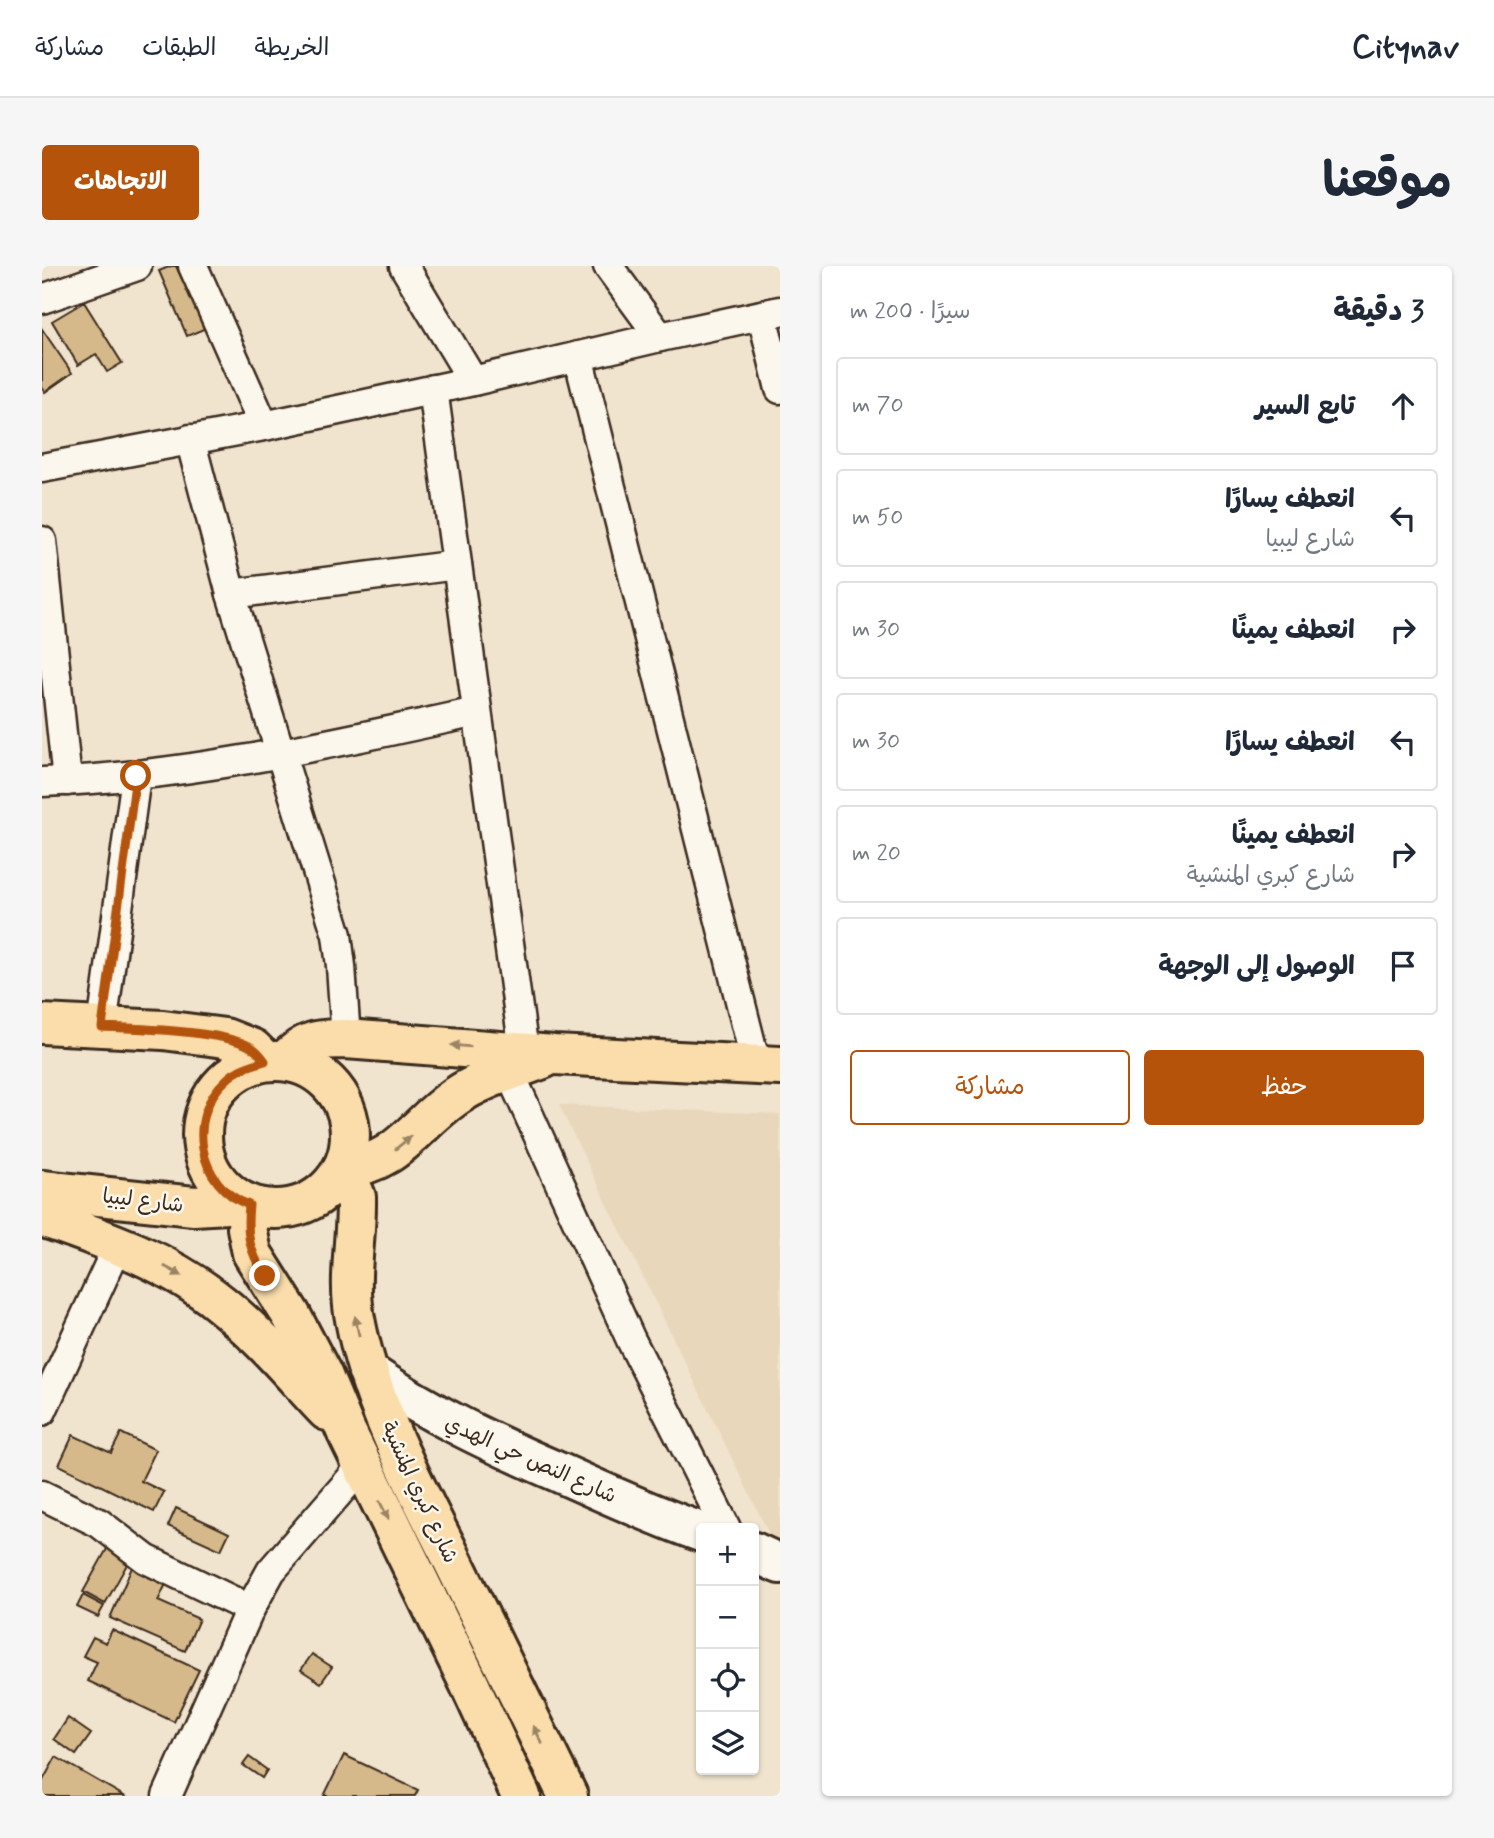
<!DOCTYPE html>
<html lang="ar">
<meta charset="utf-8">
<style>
:root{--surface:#fff;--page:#f6f6f7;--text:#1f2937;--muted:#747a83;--line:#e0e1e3;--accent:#b45309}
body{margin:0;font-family:Mynerve,"Playpen Sans Arabic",sans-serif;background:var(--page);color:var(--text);direction:rtl}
.controls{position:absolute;right:21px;bottom:21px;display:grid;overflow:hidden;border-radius:7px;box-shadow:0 2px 5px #0004}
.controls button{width:63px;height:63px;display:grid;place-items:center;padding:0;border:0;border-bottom:2px solid var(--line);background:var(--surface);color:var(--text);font:35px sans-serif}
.stop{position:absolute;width:21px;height:21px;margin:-16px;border:5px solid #b45309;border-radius:50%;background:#fff}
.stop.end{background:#b45309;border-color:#fff;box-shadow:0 2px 7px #0008}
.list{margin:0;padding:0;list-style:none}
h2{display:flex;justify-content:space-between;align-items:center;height:91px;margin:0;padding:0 28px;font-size:30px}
h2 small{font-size:23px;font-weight:400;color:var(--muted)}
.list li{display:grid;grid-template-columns:46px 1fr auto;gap:21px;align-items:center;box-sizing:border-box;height:98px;margin:0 14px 14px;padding:0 14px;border:2px solid var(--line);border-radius:7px}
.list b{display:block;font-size:26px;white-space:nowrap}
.list p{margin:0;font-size:23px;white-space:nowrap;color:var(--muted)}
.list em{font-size:23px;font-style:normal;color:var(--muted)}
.actions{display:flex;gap:14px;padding:21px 28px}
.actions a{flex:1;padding:16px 0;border:2px solid var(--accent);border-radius:7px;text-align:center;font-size:24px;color:var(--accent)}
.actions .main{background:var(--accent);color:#fff}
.icon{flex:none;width:38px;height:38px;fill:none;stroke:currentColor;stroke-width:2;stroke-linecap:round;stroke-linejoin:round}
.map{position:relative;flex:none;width:738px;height:1530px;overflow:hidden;direction:ltr;border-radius:7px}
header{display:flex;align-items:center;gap:42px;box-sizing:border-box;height:98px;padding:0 35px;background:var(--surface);border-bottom:2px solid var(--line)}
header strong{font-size:33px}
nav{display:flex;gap:38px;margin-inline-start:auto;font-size:24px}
.intro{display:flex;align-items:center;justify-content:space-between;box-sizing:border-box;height:168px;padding:0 42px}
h1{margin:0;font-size:49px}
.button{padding:18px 32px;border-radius:7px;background:var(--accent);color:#fff;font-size:24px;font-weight:700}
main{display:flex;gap:42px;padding:0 42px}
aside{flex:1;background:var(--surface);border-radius:7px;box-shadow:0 2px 5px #0004}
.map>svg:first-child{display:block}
.built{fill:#e8d7ba}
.building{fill:#d6b98a;stroke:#3b2a1e;stroke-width:2}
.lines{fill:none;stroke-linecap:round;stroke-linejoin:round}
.street-casing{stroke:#3b2a1e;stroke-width:33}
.secondary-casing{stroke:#3b2a1e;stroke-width:44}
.primary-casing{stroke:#3b2a1e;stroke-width:44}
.street{stroke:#fbf7ec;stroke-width:28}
.secondary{stroke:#fbf7ec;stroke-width:38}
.primary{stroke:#faddab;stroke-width:38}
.oneway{fill:#9a8464}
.route{stroke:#b45309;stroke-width:9}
.labels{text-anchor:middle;stroke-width:5;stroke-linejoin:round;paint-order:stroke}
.street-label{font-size:21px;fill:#3b2a1e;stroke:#fbf7ec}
</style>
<header>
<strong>Citynav</strong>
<nav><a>الخريطة</a><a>الطبقات</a><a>مشاركة</a></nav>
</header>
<div class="intro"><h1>موقعنا</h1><a class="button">الاتجاهات</a></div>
<main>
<aside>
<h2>3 دقيقة<small>سيرًا · 200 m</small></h2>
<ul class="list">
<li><svg class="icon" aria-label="ahead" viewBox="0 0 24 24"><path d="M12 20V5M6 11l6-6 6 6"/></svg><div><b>تابع السير</b></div><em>70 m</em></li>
<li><svg class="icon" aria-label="left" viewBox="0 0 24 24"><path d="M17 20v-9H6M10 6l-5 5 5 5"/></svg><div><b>انعطف يسارًا</b><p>شارع ليبيا</p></div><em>50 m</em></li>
<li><svg class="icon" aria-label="right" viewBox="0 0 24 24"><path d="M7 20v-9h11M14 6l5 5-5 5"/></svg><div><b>انعطف يمينًا</b></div><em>30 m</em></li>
<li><svg class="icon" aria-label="left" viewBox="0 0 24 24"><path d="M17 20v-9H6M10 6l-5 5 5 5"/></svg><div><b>انعطف يسارًا</b></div><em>30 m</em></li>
<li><svg class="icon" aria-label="right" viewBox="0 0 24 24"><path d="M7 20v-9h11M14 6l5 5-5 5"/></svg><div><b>انعطف يمينًا</b><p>شارع كبري المنشية</p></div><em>20 m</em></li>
<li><svg class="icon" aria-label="arrive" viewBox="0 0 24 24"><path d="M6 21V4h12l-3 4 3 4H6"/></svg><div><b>الوصول إلى الوجهة</b></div></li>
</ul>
<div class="actions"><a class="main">حفظ</a><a>مشاركة</a></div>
</aside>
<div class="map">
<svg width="738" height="1530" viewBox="0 0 738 1530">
<rect width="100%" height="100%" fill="#f0e4cf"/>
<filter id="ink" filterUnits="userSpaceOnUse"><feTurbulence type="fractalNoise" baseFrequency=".0143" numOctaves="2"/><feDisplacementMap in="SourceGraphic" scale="14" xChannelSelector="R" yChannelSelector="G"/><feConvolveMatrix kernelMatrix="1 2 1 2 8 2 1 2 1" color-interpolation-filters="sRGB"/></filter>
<g filter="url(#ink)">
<path class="built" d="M 517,839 L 738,848 L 738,1275 L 729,1272 Z"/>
<g class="building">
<path d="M 129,0 L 134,0 L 141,15 L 155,9 L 176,57 L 145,70 L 117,5 Z"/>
<path d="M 42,36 L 80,97 L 65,106 L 54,88 L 36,99 L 10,55 Z"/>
<path d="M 0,63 L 30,107 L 3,126 L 0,121 Z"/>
<path d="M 79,1167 L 114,1184 L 99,1215 L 122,1226 L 112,1246 L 17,1199 L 31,1169 L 69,1187 Z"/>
<path d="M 134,1242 L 187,1267 L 179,1284 L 126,1260 Z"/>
<path d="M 66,1281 L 88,1293 L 63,1338 L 41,1326 Z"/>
<path d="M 94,1292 L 129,1307 L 116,1335 L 157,1353 L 143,1385 L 68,1352 Z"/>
<path d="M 41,1329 L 62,1340 L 56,1351 L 35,1341 Z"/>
<path d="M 70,1364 L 157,1404 L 132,1456 L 46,1415 L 55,1396 L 41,1390 L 51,1371 L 64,1377 Z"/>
<path d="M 270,1388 L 290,1401 L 279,1417 L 259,1404 Z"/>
<path d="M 26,1452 L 49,1468 L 34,1489 L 12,1473 Z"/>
<path d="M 302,1489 L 376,1524 L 373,1530 L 282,1530 Z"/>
<path d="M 14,1491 L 82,1530 L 0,1530 L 0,1516 Z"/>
<path d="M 207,1491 L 225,1504 L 220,1512 L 201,1499 Z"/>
</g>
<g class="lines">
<defs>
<g id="street">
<path d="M 151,0 L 222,160"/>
<path d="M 362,0 L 431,115"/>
<path d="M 566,0 L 618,71"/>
<path d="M 0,33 L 95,0"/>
<path d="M 720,49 L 738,123"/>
<path d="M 536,90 L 714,798"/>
<path d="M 391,123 L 482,786"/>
<path d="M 148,173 L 189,328 L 295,669 L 299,700 L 304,773"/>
<path d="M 0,202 L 222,160 L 431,115 L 618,71 L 738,45"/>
<path d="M 0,275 L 25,515"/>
<path d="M 189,328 L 415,299"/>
<path d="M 0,516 C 147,511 292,477 435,446"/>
<path d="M 60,761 L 94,510"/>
<path d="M 467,805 L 589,1074 L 684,1262"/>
<path d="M 0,1145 L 76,979"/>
<path d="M 0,1229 L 57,1257 L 104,1293 L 208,1343"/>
<path d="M 125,1530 L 208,1343 L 229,1305 L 320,1200"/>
</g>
<g id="secondary">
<path d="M 326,1106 C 386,1147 449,1177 516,1206 C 563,1227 610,1249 659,1266"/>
<path d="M 712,1286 L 738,1298"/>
</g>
<g id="primary">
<path d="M 0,758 L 121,764 L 183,772 L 211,783 L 223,795"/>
<circle cx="234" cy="869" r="74"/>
<path d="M 243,795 C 263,774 275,773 304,773 L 512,789 L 738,800"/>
<path d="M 300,903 C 357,897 371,860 413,831 C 440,812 473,804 503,792"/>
<path d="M 300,905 L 310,921 L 314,931 C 315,972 305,1012 313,1053 C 328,1134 368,1210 405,1283 C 445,1365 486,1448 526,1530"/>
<path d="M 0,924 L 152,940 L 202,937"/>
<path d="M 207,939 L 205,962 L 210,987 L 249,1049 L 280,1108 L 304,1165 L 427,1417 L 479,1530"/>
<path d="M 0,951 C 63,973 127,995 179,1038 C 218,1069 251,1109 285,1145"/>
</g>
</defs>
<use href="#street" class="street-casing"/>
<use href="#secondary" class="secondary-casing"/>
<use href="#primary" class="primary-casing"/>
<use href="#street" class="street"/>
<use href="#secondary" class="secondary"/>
<use href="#primary" class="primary"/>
</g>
<defs><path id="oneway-solid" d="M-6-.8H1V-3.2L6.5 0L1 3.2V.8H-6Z" transform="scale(1.75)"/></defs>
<g class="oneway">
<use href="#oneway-solid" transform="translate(419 780) rotate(-175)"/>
<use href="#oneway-solid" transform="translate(361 877) rotate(-39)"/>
<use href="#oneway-solid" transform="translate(131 1005) rotate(29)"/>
<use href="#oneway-solid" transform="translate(315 1060) rotate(-102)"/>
<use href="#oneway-solid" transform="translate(342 1244) rotate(63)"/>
<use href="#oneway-solid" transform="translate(496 1469) rotate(-116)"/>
</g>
</g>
<g class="lines" filter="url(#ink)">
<path class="route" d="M 94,510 L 60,761 C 94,763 186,764 212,783 C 216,786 220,791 223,795 C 209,799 195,803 184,814 C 144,850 155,920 207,939 C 204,969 207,984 223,1010"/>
</g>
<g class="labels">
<g class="street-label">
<text transform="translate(101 934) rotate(7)" y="7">شارع ليبيا</text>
<text transform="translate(489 1193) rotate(24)" y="7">شارع النص حي الهدي</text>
<text transform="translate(378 1226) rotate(65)" y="7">شارع كبري المنشية</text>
</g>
</g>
</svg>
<div class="controls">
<button>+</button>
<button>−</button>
<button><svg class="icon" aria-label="locate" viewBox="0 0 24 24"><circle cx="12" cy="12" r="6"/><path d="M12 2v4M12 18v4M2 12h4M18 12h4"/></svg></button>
<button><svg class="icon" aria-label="layers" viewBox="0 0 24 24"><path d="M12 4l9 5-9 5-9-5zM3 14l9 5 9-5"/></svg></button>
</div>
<div class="stop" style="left:94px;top:510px"></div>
<div class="stop end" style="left:223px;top:1010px"></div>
</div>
</main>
